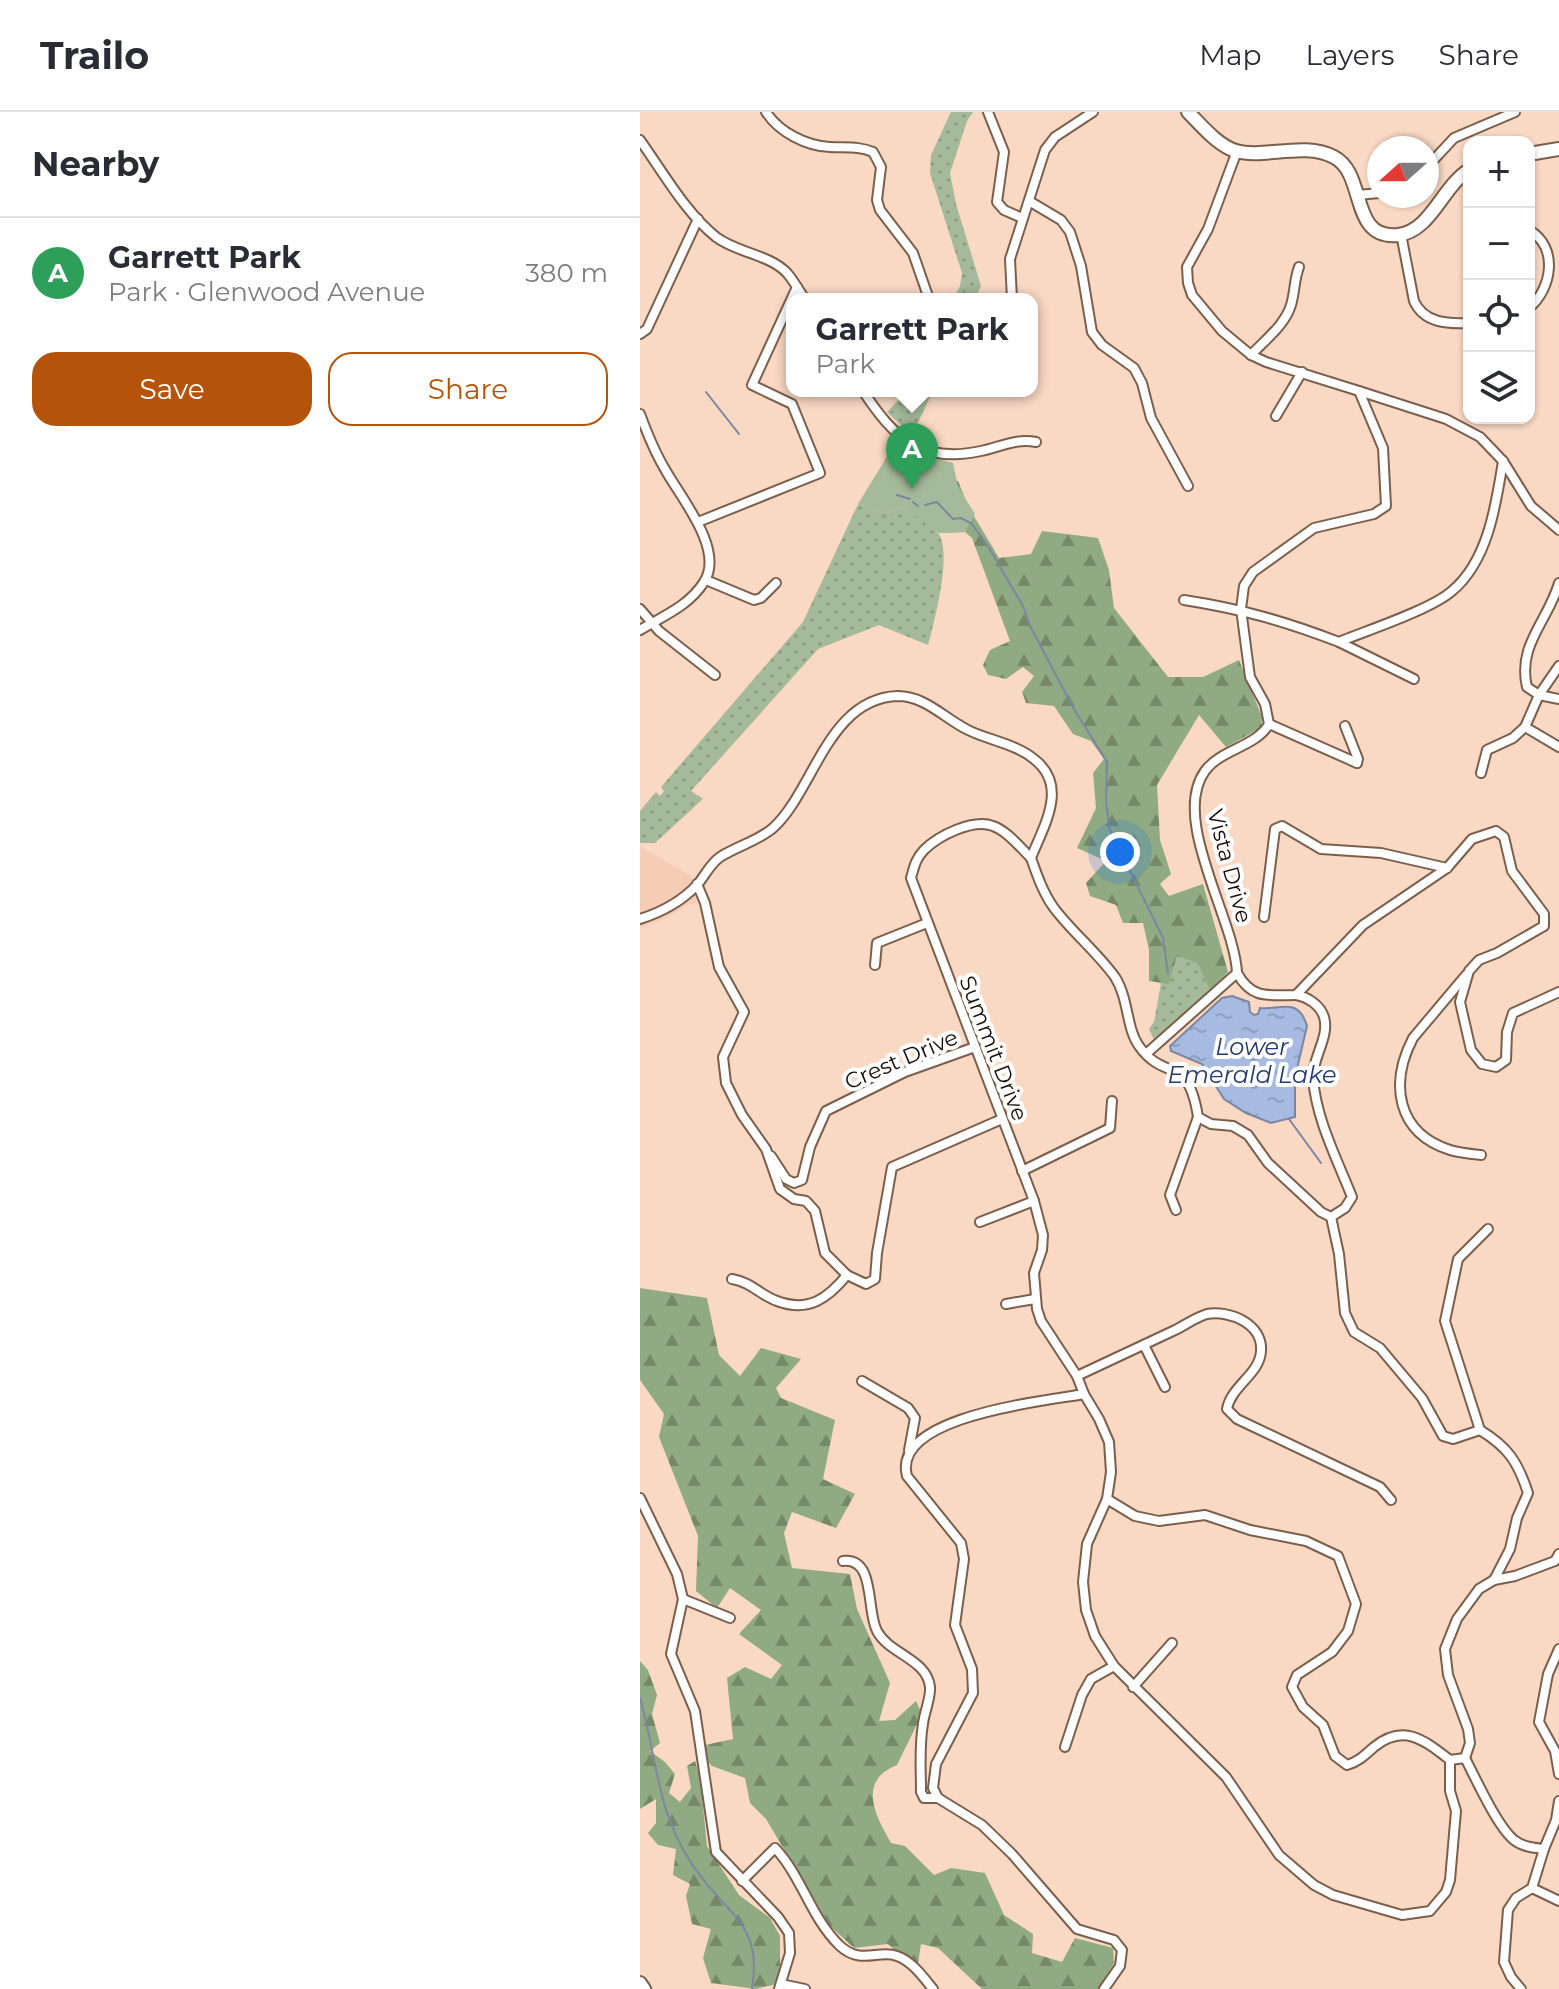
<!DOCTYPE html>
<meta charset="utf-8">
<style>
:root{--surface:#fff;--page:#f2f2f3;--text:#2b2b33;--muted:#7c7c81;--line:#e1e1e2;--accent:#b45309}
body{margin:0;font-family:Montserrat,sans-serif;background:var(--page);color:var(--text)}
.controls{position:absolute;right:24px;top:24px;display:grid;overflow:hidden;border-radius:16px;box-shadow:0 2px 6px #0004}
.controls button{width:72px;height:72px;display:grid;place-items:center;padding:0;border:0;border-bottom:2px solid var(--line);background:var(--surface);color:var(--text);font:40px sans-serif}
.compass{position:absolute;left:727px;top:24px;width:72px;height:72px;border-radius:50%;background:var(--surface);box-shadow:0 2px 6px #0004;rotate:249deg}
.you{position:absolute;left:480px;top:740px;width:28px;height:28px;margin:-20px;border:6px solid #fff;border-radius:50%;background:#1a73e8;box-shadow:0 0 0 12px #1a73e833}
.badge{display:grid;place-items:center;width:52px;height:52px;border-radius:50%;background:var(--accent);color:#fff;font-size:26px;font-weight:700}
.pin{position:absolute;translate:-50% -66px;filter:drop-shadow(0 2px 4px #0008)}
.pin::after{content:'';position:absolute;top:42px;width:28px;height:24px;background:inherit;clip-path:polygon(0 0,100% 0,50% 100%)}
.popup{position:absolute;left:146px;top:181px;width:252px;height:104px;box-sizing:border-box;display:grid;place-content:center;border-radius:16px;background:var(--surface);filter:drop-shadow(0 2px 6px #0005);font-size:26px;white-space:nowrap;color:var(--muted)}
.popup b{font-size:30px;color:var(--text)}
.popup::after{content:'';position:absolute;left:50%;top:100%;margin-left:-16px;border:16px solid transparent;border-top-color:var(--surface)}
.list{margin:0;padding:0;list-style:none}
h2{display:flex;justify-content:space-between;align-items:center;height:104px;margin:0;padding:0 32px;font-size:34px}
h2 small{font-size:26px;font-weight:400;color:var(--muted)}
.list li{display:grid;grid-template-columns:52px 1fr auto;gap:24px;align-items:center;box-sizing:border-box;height:112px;padding:0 32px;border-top:2px solid var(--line)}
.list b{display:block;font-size:30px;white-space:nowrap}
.list p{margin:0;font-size:26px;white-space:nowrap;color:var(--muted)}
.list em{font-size:26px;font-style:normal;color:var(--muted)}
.actions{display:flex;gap:16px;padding:24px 32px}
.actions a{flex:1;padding:18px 0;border:2px solid var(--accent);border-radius:24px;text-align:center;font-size:28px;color:var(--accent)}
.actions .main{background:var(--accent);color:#fff}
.icon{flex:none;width:44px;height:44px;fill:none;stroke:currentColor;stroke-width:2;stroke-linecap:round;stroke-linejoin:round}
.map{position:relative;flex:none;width:919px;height:1877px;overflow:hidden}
header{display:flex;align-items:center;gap:48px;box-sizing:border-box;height:112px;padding:0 40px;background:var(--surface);border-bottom:2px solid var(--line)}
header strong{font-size:38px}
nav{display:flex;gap:44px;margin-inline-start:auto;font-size:28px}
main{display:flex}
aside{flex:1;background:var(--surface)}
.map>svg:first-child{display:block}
.built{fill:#f5ccb4}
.grass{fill:url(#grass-dots)}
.forest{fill:url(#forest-firs)}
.green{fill:#a5ba9a}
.water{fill:url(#water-ripples);stroke:#7c86a0;stroke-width:2}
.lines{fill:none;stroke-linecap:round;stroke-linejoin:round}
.stream{stroke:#7c86a0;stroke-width:2}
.street-casing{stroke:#7b5f4d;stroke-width:12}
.secondary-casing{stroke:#7b5f4d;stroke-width:16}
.street{stroke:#fff;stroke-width:8}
.secondary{stroke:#fff;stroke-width:12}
.labels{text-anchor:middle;stroke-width:8;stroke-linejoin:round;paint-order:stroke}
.street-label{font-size:22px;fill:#190e07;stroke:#fff}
.water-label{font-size:24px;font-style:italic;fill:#243a6d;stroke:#fff}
</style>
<header>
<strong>Trailo</strong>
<nav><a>Map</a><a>Layers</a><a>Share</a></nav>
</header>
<main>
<aside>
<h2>Nearby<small></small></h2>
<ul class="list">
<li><span class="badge" style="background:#2e9e5b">A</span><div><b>Garrett Park</b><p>Park · Glenwood Avenue</p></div><em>380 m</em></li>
</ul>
<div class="actions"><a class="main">Save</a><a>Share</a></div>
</aside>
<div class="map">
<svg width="919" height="1877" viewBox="0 0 919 1877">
<defs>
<pattern id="grass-dots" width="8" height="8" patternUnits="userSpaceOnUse" patternTransform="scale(2)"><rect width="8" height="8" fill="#a5ba9a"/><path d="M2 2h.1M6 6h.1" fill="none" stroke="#8d9f83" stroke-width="1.8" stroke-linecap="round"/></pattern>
<pattern id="forest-firs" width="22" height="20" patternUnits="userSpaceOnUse" patternTransform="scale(2)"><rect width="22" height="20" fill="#90aa83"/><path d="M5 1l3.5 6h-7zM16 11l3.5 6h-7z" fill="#758969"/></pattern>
<pattern id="water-ripples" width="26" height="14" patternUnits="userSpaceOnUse" patternTransform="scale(2)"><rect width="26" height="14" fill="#a6bae2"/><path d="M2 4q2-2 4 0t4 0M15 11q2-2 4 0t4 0" fill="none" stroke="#8e9fc0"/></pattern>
</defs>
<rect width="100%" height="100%" fill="#f9d8c4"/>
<path class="built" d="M 0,734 L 51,764 L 57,791 L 47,793 L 25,807 L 0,816 Z"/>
<g class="grass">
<path d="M 311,0 L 333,0 L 327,9 L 310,61 L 316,92 L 341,174 L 335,187 L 313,187 L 320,174 L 322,161 L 290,61 L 291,43 Z"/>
<path d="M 267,279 L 293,279 L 272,323 L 247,300 Z"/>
<path d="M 218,392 C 237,400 243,406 262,395 C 273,402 290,411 298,421 C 313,440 294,511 288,533 L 239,513 L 178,537 L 51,679 L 63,687 L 15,731 L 0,731 L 0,699 L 16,680 L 20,684 L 24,679 L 21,675 L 163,510 Z"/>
<path d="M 537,844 L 558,852 L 570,879 L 514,928 L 509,917 L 514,910 L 521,871 L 529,871 Z"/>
</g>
<g class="forest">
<path d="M 303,369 L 318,369 L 329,396 L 359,446 L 391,442 L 402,419 L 458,426 L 469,458 L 474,496 L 528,565 L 563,565 L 599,548 L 622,605 L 621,616 L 586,635 L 559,603 L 517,673 L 520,728 L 531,762 L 520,772 L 529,784 L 563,772 L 588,860 L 570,879 L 558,852 L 537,844 L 529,872 L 509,869 L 509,838 L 503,811 L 483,811 L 476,793 L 450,784 L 446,771 L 466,749 L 437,736 L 456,696 L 453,661 L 464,647 L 451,629 L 433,622 L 414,594 L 386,591 L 382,580 L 394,564 L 383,555 L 366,567 L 348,563 L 343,553 L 350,538 L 370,529 L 332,426 L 325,420 L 299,421 Z"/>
<path d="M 0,1176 L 67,1186 L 79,1243 L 100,1264 L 121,1236 L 161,1247 L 136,1276 L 141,1286 L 195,1308 L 183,1367 L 215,1382 L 196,1416 L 152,1400 L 144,1421 L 152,1456 L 210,1462 L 217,1497 L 250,1571 L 239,1609 L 255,1608 L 276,1589 L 282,1602 L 257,1653 C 217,1669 235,1703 251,1731 L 265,1734 L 294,1763 L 311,1756 L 345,1761 L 364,1803 L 393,1822 L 392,1841 L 422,1850 L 435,1826 L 473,1836 L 474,1851 L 458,1877 L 342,1877 L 298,1836 L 281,1832 L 277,1859 L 248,1832 L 214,1836 L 189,1813 L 126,1707 L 110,1691 L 105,1666 L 72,1654 L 60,1642 L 65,1633 L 93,1627 L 87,1566 L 105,1555 L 131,1567 L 142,1553 L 99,1522 L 121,1498 L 90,1476 L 77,1496 L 56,1479 L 58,1424 L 19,1325 L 24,1302 L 0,1268 Z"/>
<path d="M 0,1549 L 8,1558 L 17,1583 L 12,1602 L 20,1631 L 10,1639 L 25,1650 L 35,1662 L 29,1681 L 40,1690 L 51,1676 L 47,1654 L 55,1649 L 60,1665 L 67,1734 L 99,1783 L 130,1806 L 140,1824 L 140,1853 L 137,1872 L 116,1877 L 71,1871 L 63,1846 L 71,1817 L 52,1812 L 46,1784 L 50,1772 L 33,1763 L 36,1737 L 18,1733 L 8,1721 L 16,1711 L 16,1687 L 0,1697 Z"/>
</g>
<path class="green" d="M 260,332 L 274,340 L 313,351 L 318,375 L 335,402 L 325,420 L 299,421 L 262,395 C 243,406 237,400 218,392 L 254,333 Z"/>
<path class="water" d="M 592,884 L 609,890 L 610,900 L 614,903 L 618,902 L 620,896 C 637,899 658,883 667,914 L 655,965 L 655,1005 L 631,1011 L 606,1001 L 584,987 L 562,952 L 531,939 L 530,934 L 582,886 Z"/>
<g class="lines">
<g class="stream">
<path d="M 66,280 L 99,322"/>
<path d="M 257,383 L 270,387"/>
<path d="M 273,390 L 278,394"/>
<path d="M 285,393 L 297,390 L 313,407 L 321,406 L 332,412 L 349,436 L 383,494 L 390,514 L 434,597 L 467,650 L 466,689 L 469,716 L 523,826 L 528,861"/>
<path d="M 649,1007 L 681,1051"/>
<path d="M 0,1586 C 11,1624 15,1664 27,1701 C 35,1724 46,1746 62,1766 C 94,1807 122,1817 112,1877"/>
</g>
<defs>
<g id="street">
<path d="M 126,0 C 139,20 166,34 190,35 C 206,36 219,34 233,40 L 241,55 L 237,88 L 240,98 L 273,141 L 289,187"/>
<path d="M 348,0 L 364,40 L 357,90 L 364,98 L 382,106"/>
<path d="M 0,28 C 23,60 45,100 76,125 C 97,141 129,142 147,161 C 154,169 159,179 165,187"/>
<path d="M 597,39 L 568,117 L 547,155 L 548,171 L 552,183 L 582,219 L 611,243 L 626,250 L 719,279 L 743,336 L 746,394 L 734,402 L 674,416 L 613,460 L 604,474 L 601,497 L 610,565 L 625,592 L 629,612 C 616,635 581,637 565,659 C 530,707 595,808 597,861"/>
<path d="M 787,55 L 814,26 L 875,0"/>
<path d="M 718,83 L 739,81"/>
<path d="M 389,89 L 421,108 L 430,120 L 441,154 L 452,220 L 462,233 L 494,256 L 502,271 L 511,306 L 548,374"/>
<path d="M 889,118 C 919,135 912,177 889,196"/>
<path d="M 761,122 L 774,189 C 784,211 807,212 829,211"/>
<path d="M 372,187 L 370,147 L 405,38 L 415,25 L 453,0"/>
<path d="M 0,222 L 7,217 L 58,107"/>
<path d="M 611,243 C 625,228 645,213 651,193 C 655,180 654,168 659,155"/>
<path d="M 223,279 C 254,326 281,352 341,339 C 360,335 376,326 396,330"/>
<path d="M 719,279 L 806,307 L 840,325 L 863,349 L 891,394 L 919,418"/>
<path d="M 0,302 C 7,321 15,341 26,359 C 41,386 85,438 64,470 C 49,494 23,504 0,518"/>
<path d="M 636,304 L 662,260"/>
<path d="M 58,410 L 180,361 L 152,292 L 112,273 L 157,175"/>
<path d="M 66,468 L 114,488 L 121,486 L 136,471"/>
<path d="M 919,471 C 908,509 877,533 887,575 L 899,583 L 919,587"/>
<path d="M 544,488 C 602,497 644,509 699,530 C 728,518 790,498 812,479 C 848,449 856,393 863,349"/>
<path d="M 0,497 L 19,519 L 75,563"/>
<path d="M 699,530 L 774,567"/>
<path d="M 629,612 L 717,651"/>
<path d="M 705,614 L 718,647 L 717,651"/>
<path d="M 885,615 L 919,635"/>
<path d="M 841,661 L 847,638 L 873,626 L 885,615 L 899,583 L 919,554"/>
<path d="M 391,746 C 380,735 367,719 353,714 C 333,706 298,724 284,738 C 276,746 274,755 271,766 L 394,1089 L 403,1123 L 402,1138 L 394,1161 L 397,1197 L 401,1209 L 437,1264 L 444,1282 L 459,1307 L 469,1330 L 471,1360 L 467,1387 L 447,1432 L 443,1470 L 446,1498 L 455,1524 L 474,1554 L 586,1665 L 639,1743 L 674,1773 L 693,1783 L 762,1803 L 790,1799 L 806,1780 L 810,1768 L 816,1699 L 810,1679 L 810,1648"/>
<path d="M 57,772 L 65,791 L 79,855 L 104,900 L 83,945 L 86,971 L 102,1003 L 126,1037 L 140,1077 L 154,1087 L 166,1089 L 175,1099 L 185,1141 L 207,1163 L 226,1172 L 235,1167 L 237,1141 L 252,1055 L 362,1007"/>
<path d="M 624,805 L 635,717 L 642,714 L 681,737 L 741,741 L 807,756"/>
<path d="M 0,807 C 22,800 41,790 57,773 C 65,764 69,753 80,745 C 97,734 118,729 133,716 C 174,679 188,586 258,584 C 285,584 304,606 328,618 C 348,628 376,632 394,647 C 429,674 404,713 391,746 C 397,763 403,781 414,796 C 432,820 457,840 475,865 C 489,887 486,916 499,934 C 525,971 548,941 558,1005 L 571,1012 L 593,1014 L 608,1023 L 628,1051 L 681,1100 L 691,1105 L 705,1096 L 712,1085 C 697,1047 676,1007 673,966 C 672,946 690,925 684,905 C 680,893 668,885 656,883"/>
<path d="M 235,853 L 237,831 L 287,811"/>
<path d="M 826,863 L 773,926 C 749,972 757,1021 810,1038 C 820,1041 831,1042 841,1043"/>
<path d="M 506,942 L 597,861 C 612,888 629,883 656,883 L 723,813 L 807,756 L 832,727 L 856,719 L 864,725 L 872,759 L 904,802 L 904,814 L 857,841 L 839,848 L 829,859 L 820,890 L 831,938 L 842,952 L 856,955 L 866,948 L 867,920 L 873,901 L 919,880"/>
<path d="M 131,1044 L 146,1067 L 154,1071 L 162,1068 L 170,1035 L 186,999 L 265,960 L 335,935"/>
<path d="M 382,1059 L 470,1016 L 472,989"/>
<path d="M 536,1098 L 530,1083 L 558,1005"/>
<path d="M 691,1105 L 699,1142 L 705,1201 L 714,1220 L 740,1236 L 782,1286 L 803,1324 L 813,1327 L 840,1318 L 805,1209 L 818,1147 L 848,1117"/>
<path d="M 340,1110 L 394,1089"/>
<path d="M 92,1167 C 111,1170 120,1183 137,1189 C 169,1201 188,1186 207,1163"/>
<path d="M 366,1192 L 395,1187"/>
<path d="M 504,1233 L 525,1275"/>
<path d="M 437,1264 C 469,1249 501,1234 533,1219 C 544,1214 556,1205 567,1202 C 590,1198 623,1212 621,1239 C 620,1262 591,1274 587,1297 L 597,1307 L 740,1375 L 751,1388"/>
<path d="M 222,1269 L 268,1296 L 275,1306 L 269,1338"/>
<path d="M 444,1282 C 405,1289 251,1304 267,1364 L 321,1431 L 324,1447 L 315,1513 L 332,1557 L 333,1581 L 296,1652 L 293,1676 L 298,1686 L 342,1713 L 372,1742 L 437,1817 L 474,1828 L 482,1838 L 480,1854 L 464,1877"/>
<path d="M 840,1318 C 868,1335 878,1350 888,1381 L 877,1406 L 870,1437 L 854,1468"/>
<path d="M 0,1386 L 37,1462 L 43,1487 L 31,1542 L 55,1599 L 76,1740 L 138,1805 L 149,1821 L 150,1841 L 139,1877"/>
<path d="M 467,1387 L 495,1404 L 519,1409 L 565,1403 L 610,1418 L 666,1429 L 698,1444 L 716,1492 L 708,1519 L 692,1540 L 657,1563 L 652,1575 L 663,1595 L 683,1613 L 695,1644 L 707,1653 C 718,1650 725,1643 734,1635 C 764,1611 784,1628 810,1648 L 825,1646 L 830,1631 L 828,1617 L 808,1563 L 805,1537 L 817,1507 L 839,1477 L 854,1468 L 875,1464 L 915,1449 L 919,1442"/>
<path d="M 203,1449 C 236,1445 226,1499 237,1519 C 249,1542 287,1547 290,1575 C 291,1586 284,1601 283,1612 C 279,1634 281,1658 281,1680 L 284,1686 L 298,1686"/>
<path d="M 43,1487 L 90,1506"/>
<path d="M 919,1537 L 908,1562 L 899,1610 L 915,1639 L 919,1662"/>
<path d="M 493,1575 L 532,1531"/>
<path d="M 425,1635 L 442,1583 L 451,1567 L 474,1554"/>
<path d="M 825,1646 C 836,1667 857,1714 874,1728 C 883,1735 894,1736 904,1737 L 916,1708 L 919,1689"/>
<path d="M 102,1769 L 135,1736 C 162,1765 170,1804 199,1833 C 221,1854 238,1837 257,1844 C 272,1849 284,1866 293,1877"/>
<path d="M 892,1776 L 919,1789"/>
<path d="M 141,1872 L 165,1877"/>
<path d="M 881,1877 L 871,1865 L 864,1850 L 868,1798 L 876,1786 L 892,1776 L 904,1737"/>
</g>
<g id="secondary">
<path d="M 548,0 C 561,13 578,34 596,39 C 624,47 664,29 694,45 C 727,62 709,128 758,123 C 791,119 802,75 829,58"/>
<path d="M 889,42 L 919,37"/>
<path d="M 0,1871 L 4,1877"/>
</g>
</defs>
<use href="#street" class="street-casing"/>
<use href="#secondary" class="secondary-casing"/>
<use href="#street" class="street"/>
<use href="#secondary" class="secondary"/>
</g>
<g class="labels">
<g class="street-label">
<text transform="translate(590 754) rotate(75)" y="8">Vista Drive</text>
<text transform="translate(354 936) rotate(69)" y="8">Summit Drive</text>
<text transform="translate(261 947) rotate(-23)" y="8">Crest Drive</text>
</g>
<g class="water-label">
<text x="612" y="943">Lower<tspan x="612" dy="28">Emerald Lake</tspan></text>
</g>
</g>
</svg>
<div class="controls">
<button>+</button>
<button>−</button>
<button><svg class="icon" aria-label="locate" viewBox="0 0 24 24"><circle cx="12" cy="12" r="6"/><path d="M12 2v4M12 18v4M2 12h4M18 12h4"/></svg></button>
<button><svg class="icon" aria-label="layers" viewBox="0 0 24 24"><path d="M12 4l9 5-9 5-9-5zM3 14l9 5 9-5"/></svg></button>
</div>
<svg class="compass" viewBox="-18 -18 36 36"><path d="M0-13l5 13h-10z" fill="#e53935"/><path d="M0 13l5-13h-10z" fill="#7c7c81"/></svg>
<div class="you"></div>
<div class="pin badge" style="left:272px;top:377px;background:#2e9e5b">A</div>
<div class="popup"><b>Garrett Park</b>Park</div>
</div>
</main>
